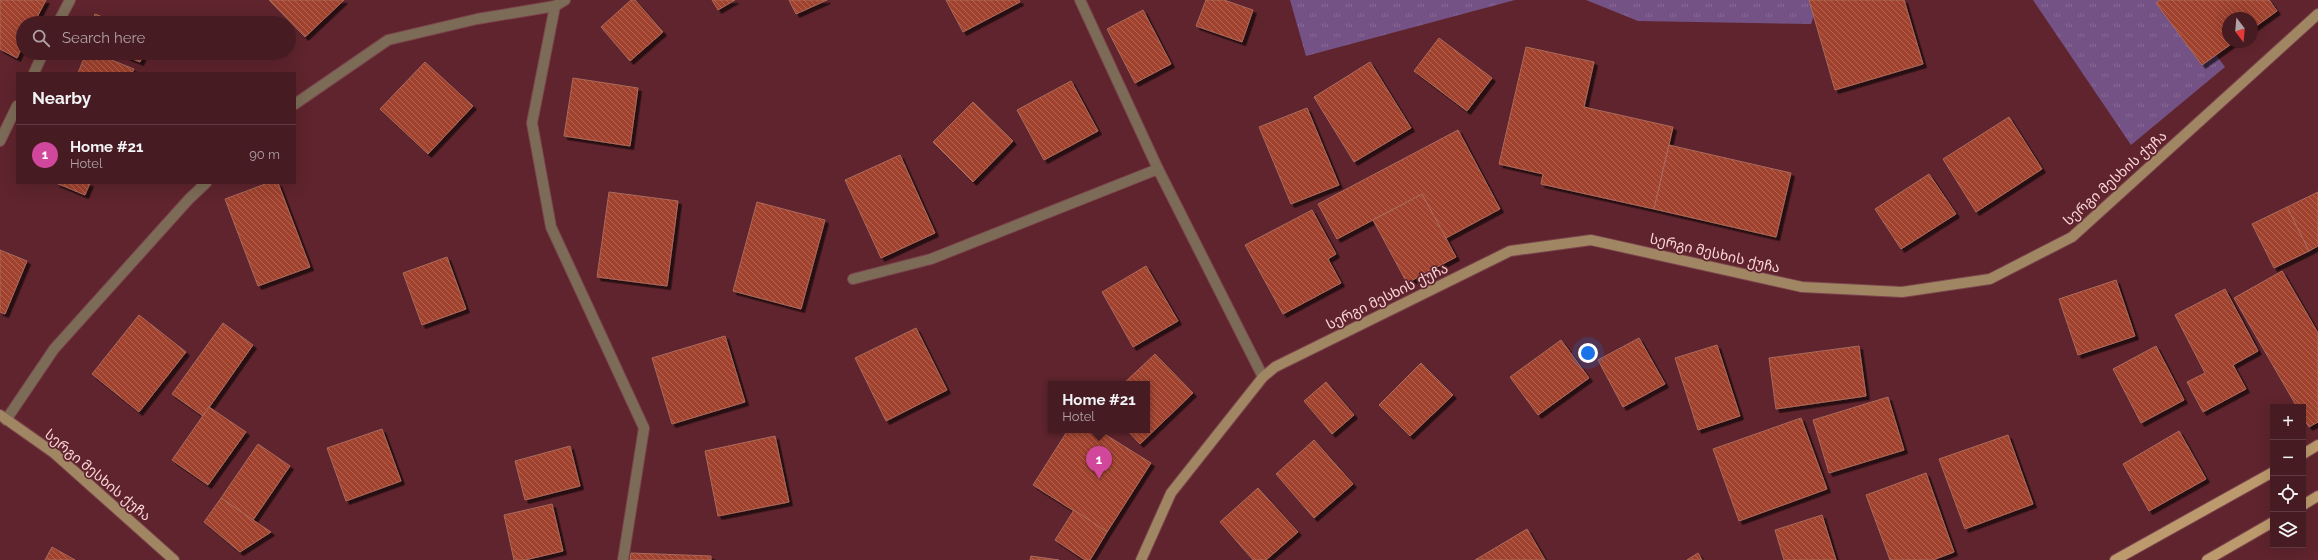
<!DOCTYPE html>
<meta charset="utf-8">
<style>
:root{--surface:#471b22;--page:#4e242a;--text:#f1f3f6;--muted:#b0a1a5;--line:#5f3940;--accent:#52cdcc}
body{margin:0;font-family:Raleway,"Noto Sans Georgian",sans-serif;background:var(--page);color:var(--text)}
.controls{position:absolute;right:12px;bottom:12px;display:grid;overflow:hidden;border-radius:0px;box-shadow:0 4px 16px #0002}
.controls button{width:36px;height:36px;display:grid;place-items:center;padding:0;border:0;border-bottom:1px solid var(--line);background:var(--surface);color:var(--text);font:20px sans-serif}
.compass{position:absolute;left:2222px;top:12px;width:36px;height:36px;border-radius:50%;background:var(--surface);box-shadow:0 4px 16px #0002;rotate:164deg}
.you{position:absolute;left:1588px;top:353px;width:14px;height:14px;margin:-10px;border:3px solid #fff;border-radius:50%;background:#1a73e8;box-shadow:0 0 0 6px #1a73e833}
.badge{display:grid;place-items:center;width:26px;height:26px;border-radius:50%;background:var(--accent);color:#fff;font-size:13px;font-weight:700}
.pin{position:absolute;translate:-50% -33px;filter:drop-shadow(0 1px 2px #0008)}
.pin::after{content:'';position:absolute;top:21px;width:14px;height:12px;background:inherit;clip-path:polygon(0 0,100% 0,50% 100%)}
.popup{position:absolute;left:1048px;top:381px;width:102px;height:52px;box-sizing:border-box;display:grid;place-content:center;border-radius:0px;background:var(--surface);filter:drop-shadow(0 1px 3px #0005);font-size:13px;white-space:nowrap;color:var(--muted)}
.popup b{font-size:15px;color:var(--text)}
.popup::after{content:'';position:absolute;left:50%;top:100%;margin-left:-8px;border:8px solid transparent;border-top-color:var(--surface)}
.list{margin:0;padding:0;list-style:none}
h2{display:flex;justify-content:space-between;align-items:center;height:52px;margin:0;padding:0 16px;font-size:17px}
h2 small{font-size:13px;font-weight:400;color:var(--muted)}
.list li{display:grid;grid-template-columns:26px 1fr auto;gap:12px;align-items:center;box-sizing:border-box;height:60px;padding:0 16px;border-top:1px solid var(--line)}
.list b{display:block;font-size:15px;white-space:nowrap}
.list p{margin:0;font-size:13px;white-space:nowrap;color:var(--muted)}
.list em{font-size:13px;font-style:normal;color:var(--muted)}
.icon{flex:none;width:22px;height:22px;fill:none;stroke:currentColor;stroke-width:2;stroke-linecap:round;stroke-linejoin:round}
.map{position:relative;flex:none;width:2318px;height:560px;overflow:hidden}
.search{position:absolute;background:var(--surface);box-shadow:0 4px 16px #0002;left:16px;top:16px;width:280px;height:44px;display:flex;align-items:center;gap:10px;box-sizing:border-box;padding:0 14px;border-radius:22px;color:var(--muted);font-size:15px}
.panel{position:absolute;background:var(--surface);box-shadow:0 4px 16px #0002;left:16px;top:72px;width:280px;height:112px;border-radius:0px}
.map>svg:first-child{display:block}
.grass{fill:url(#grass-tufts)}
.building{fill:url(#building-back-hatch);stroke:#aa6a5b;filter:url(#shadow)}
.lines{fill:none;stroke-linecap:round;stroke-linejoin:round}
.street-casing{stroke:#7b444c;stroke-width:12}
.secondary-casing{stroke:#7b444c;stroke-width:12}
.primary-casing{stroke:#7b444c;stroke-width:12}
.street{stroke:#7c6b56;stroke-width:10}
.secondary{stroke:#a08663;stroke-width:10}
.primary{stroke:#bc9a6d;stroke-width:10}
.labels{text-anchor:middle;stroke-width:3.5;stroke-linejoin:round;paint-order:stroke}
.street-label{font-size:14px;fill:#fbd5d7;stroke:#5f242d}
</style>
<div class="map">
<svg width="2318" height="560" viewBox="0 0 2318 560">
<defs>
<pattern id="grass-tufts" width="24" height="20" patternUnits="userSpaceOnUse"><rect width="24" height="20" fill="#745285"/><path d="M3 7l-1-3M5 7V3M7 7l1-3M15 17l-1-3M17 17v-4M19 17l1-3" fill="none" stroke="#896a96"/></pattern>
<pattern id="building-back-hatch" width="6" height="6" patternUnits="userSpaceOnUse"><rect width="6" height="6" fill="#a0422d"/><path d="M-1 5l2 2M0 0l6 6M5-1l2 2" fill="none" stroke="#b36555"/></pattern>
<filter id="shadow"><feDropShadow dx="3.5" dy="3.5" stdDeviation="0" flood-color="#0009"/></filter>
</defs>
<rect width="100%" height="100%" fill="#5f242d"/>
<g class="grass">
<path d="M 1290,0 L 1515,0 L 1306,56 Z"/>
<path d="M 1586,0 L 1820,0 L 1811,24 L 1638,21 Z"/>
<path d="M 2033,0 L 2175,0 L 2225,67 L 2131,145 Z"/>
</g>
<g class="building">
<path d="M 0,0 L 46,0 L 34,23 L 23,23 L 23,45 L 17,58 L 0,49 Z"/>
<path d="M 269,0 L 344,0 L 305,37 Z"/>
<path d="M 631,0 L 635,0 L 663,32 L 630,61 L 601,27 Z"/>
<path d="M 712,0 L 735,0 L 718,10 Z"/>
<path d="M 789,0 L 827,0 L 796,14 Z"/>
<path d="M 946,0 L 1019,0 L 1020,2 L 963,32 Z"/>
<path d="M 1206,0 L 1224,0 L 1253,10 L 1242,42 L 1196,26 Z"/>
<path d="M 1809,0 L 1904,0 L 1923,64 L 1835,90 Z"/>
<path d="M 2160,0 L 2269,0 L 2277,11 L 2252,29 L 2252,18 L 2228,18 L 2228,42 L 2234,42 L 2202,65 L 2156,3 Z"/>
<path d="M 1143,10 L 1171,64 L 1135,83 L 1107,29 Z"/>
<path d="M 95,14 L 117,23 L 92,23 Z"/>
<path d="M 1439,38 L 1492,78 L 1467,111 L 1414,71 Z"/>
<path d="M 1526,47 L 1594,62 L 1584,107 L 1673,127 L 1654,209 L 1541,184 L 1543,174 L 1499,164 Z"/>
<path d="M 86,53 L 94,53 L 134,69 L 132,73 L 78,73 Z"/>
<path d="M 118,53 L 144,53 L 140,62 Z"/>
<path d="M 425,62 L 473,106 L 428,154 L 380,109 Z"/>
<path d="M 1370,62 L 1411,128 L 1354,162 L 1314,97 Z"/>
<path d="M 573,78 L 638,88 L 630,146 L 564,136 Z"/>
<path d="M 1071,81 L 1098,131 L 1044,160 L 1017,110 Z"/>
<path d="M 973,102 L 1013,141 L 973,182 L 933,142 Z"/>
<path d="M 1307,108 L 1339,185 L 1291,204 L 1259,127 Z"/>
<path d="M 2009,117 L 2042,169 L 1976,212 L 1943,159 Z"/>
<path d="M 1458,130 L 1500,209 L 1446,238 L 1422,194 L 1337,239 L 1318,204 Z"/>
<path d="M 1669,145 L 1791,173 L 1776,237 L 1654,209 Z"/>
<path d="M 900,155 L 935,233 L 881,258 L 845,180 Z"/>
<path d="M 1929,174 L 1956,214 L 1901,249 L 1875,209 Z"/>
<path d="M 56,183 L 90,183 L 85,195 Z"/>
<path d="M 268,183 L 278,183 L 310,267 L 258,286 L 225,199 Z"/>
<path d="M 609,192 L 678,201 L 667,286 L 597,277 Z"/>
<path d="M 2318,192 L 2318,246 L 2309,251 L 2287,207 Z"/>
<path d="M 1422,194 L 1456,257 L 1407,283 L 1373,220 Z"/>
<path d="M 757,202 L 825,220 L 801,309 L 733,291 Z"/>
<path d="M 2287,207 L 2309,251 L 2274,268 L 2252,224 Z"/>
<path d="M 1312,210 L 1336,254 L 1328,259 L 1341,283 L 1283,314 L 1245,245 Z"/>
<path d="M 0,250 L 27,261 L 5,314 L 0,312 Z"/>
<path d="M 447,257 L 466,309 L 422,325 L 403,273 Z"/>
<path d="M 1146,266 L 1178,321 L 1133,347 L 1102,292 Z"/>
<path d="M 2282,271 L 2318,333 L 2318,422 L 2309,427 L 2303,417 L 2303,407 L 2297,407 L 2234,298 Z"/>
<path d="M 2116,280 L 2135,336 L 2078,355 L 2059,299 Z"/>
<path d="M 2225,289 L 2258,351 L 2233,365 L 2246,389 L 2203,412 L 2187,382 L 2205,373 L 2175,315 Z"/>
<path d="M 139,315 L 186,352 L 139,412 L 92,374 Z"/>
<path d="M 223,323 L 253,345 L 203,416 L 172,394 Z"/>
<path d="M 916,328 L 947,390 L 886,421 L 855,358 Z"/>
<path d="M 725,336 L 745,402 L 672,424 L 652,358 Z"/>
<path d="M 1639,338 L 1665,384 L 1623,407 L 1598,360 Z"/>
<path d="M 1561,340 L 1589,378 L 1538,415 L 1510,377 Z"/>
<path d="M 1717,345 L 1740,416 L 1698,430 L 1675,358 Z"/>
<path d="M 1859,346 L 1866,396 L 1776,409 L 1769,358 Z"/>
<path d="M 2156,346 L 2184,400 L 2141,423 L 2113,369 Z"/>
<path d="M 1155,354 L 1193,393 L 1140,444 L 1127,430 L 1147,430 L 1147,384 L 1123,384 Z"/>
<path d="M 1421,363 L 1453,395 L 1410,436 L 1379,405 Z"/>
<path d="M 1326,382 L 1354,415 L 1332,434 L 1304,401 Z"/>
<path d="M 1888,397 L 1904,450 L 1829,473 L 1813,420 Z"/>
<path d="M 209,407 L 246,432 L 208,485 L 172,460 Z"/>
<path d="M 1801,418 L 1827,489 L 1739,521 L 1713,449 Z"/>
<path d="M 382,429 L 401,481 L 346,501 L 327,448 Z"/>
<path d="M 1068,430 L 1098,430 L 1151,463 L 1107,532 L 1033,485 Z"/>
<path d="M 2179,431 L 2206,479 L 2149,511 L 2123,464 Z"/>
<path d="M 2008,435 L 2033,504 L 1965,529 L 1939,459 Z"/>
<path d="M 775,436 L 789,502 L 718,516 L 705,451 Z"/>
<path d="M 1314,440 L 1353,484 L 1314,518 L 1276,474 Z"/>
<path d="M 258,444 L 290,466 L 253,520 L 221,498 Z"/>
<path d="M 570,446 L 580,486 L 525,500 L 515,461 Z"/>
<path d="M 1926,473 L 1954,552 L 1933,560 L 1890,560 L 1866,495 Z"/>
<path d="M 1258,488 L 1298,532 L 1266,560 L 1253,560 L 1220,522 Z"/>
<path d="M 221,498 L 253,520 L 271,532 L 240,552 L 204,522 Z"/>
<path d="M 552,504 L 563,551 L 525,560 L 514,560 L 504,515 Z"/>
<path d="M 1074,510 L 1107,532 L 1090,560 L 1085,560 L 1055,540 Z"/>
<path d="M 1822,515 L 1836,560 L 1784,560 L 1775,530 Z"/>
<path d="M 1527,529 L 1545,560 L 1475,560 Z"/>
<path d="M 52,547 L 75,560 L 45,560 Z"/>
<path d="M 631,553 L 711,556 L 711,560 L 630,560 Z"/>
<path d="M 1698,553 L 1702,560 L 1687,560 Z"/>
<path d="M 1031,556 L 1059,560 L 1030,560 Z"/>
</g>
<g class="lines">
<defs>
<g id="street">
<path d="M 1080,0 L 1158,169 L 1263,377"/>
<path d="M 555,6 L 532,123 L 551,227 L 644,428 L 623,560"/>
<path d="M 58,23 L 70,0"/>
<path d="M 34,73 L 43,53"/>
<path d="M 295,104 L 388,40 L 477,19 L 555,6 L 565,0"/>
<path d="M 0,141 L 17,106"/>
<path d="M 853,279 L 931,259 L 1158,169"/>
<path d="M 6,420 L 54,349 L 189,199 L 206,183"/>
</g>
<g id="secondary">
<path d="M 0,415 L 54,453 L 174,560"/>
<path d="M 1141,560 L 1171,493 L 1263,377 L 1275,367 L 1510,251 L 1591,240 L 1802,287 L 1902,292 L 1990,279 L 2072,237 L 2318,14"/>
</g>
<g id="primary">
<path d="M 2303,454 L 2318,445"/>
<path d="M 2303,505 L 2318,496"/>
<path d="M 2115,560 L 2273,472"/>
<path d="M 2207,560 L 2273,522"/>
</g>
</defs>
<use href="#street" class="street-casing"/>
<use href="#secondary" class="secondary-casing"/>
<use href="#primary" class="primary-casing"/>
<use href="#street" class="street"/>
<use href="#secondary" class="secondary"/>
<use href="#primary" class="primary"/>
</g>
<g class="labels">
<g class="street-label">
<text transform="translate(2115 178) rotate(-42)" y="5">სერგი მესხის ქუჩა</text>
<text transform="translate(1715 253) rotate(13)" y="5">სერგი მესხის ქუჩა</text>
<text transform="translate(1387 296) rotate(-26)" y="5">სერგი მესხის ქუჩა</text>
<text transform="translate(98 475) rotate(40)" y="5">სერგი მესხის ქუჩა</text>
</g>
</g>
</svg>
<div class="controls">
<button>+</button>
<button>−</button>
<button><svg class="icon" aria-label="locate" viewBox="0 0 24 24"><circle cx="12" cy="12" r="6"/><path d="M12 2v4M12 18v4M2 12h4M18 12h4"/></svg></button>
<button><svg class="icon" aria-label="layers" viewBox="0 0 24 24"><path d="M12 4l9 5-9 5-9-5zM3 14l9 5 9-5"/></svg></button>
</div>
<svg class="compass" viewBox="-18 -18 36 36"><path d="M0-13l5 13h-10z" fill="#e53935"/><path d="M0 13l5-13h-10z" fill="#b0a1a5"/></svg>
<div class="you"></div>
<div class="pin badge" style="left:1099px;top:479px;background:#d1479c">1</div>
<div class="popup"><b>Home #21</b>Hotel</div>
<div class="search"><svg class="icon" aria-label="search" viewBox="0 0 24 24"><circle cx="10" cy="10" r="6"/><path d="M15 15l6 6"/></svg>Search here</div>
<section class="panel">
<h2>Nearby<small></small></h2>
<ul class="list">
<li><span class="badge" style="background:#d1479c">1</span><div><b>Home #21</b><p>Hotel</p></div><em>90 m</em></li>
</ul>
</section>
</div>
